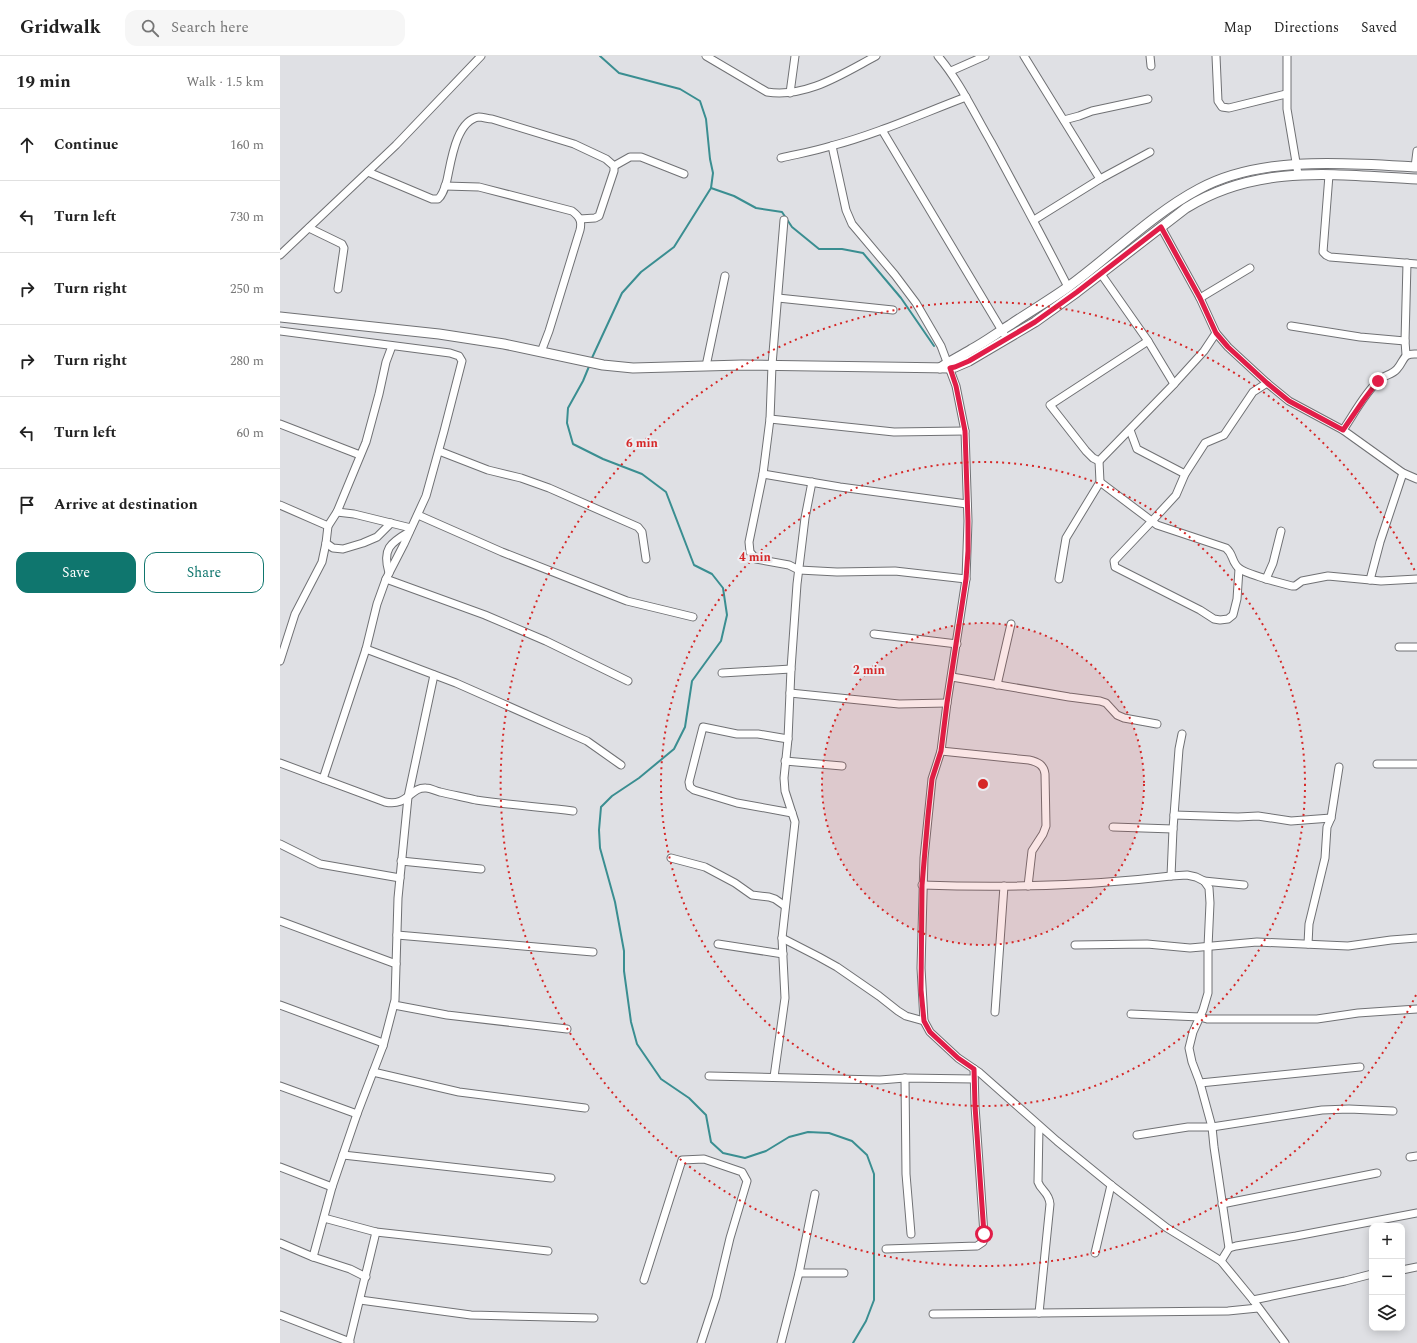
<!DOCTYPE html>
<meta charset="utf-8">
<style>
:root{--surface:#fff;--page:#f6f6f6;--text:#222;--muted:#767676;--line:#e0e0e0;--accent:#0f766e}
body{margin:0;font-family:Spectral,serif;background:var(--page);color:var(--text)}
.controls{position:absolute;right:12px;bottom:12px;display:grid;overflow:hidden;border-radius:8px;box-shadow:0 2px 10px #0003}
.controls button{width:36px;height:36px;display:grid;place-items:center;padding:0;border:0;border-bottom:1px solid var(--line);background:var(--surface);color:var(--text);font:20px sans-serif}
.stop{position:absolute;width:12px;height:12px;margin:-9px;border:3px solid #e11d48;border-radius:50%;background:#fff}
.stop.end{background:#e11d48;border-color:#fff;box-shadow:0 1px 4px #0008}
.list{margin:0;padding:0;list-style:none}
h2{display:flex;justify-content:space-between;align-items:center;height:52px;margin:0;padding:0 16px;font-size:17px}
h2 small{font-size:13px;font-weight:400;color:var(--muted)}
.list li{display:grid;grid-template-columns:26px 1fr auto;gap:12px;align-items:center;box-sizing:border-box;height:72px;padding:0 16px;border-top:1px solid var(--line)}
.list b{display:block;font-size:15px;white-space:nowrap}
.list em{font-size:13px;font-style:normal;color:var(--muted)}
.actions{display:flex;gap:8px;padding:12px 16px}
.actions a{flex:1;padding:9px 0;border:1px solid var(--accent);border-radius:12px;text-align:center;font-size:14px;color:var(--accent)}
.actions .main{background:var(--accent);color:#fff}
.icon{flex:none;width:22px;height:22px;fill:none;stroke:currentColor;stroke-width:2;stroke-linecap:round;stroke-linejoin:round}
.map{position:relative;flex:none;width:1137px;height:1287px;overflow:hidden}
header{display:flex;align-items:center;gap:24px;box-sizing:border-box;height:56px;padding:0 20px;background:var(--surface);border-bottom:1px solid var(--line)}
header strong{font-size:19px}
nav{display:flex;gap:22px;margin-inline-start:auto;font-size:14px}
.search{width:280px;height:36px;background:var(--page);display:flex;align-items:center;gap:10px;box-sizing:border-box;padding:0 14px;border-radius:12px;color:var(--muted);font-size:15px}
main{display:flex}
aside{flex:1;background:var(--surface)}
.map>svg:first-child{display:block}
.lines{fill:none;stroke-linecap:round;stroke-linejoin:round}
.stream{stroke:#3a8e91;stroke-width:2}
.street-casing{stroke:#707174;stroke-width:9}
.secondary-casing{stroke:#707174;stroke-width:11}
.street{stroke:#fff;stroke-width:7}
.secondary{stroke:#fff;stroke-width:9}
.route{stroke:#e11d48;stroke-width:5}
.ring{fill:none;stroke:#d62828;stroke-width:2;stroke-dasharray:2 4}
.centre{fill:#d62828;stroke:#ecedf1;stroke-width:2}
.ring-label{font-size:12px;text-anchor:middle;font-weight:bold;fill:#d62828;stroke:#ecedf1;stroke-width:4;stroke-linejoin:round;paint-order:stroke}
</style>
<header>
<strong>Gridwalk</strong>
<div class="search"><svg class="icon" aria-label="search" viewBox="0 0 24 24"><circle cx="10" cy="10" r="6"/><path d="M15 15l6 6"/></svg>Search here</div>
<nav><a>Map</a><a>Directions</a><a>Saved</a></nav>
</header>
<main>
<aside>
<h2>19 min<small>Walk · 1.5 km</small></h2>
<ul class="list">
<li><svg class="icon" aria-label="ahead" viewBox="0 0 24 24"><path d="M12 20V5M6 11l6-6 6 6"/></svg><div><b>Continue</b></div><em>160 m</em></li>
<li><svg class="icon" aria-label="left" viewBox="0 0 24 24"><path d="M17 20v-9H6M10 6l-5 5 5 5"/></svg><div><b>Turn left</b></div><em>730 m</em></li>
<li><svg class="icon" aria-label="right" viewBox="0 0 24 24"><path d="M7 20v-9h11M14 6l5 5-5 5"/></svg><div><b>Turn right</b></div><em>250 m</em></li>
<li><svg class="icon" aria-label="right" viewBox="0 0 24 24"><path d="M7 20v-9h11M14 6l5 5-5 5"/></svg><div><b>Turn right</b></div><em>280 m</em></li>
<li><svg class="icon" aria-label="left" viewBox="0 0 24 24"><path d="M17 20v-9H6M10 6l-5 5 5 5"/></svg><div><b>Turn left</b></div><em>60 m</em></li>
<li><svg class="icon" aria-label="arrive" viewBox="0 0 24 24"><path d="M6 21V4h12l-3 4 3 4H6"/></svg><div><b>Arrive at destination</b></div></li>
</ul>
<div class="actions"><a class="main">Save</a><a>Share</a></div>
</aside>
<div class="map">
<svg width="1137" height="1287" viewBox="0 0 1137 1287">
<rect width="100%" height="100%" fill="#dfe0e4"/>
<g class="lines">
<g class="stream">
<path d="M 431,132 L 454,140 L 476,152 L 502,156 L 512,171 L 539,193 L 562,193 L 583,197 L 621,242 L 654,290"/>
<path d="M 311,304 L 342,237 L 361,216 L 394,191 L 431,132 L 433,117 L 430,103 L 426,63 L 420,45 L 400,33 L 339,17 L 320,0"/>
<path d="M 310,308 L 303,325 L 288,352 L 287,367 L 293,388 L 323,403 L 362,418 L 386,436 L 414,509 L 432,518 L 443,532 L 447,559 L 441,585 L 412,625 L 405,671 L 394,693 L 359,722 L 332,740 L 321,751 L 319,774 L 320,792 L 335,846 L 344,895 L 344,915 L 351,966 L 357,988 L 381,1023 L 409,1042 L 426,1059 L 431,1086 L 443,1097 L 465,1102 L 486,1095 L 509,1081 L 528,1076 L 549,1077 L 572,1085 L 587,1099 L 594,1118 L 594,1244 L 586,1265 L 573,1287"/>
</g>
<defs>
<g id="street">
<path d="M 426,0 L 487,36 C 527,42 562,18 596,0"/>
<path d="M 658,0 C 680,26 694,57 711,86 C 737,134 763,182 788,231"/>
<path d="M 744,0 L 820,123"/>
<path d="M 870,0 L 871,10"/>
<path d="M 936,0 L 938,45 L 942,51 L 949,52 L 1006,38"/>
<path d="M 1007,0 L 1007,53 L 1018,118"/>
<path d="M 671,15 L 705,0"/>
<path d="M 510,37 L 515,0"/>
<path d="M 784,64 L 799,60 L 812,55 L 868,43"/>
<path d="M 602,74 L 724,278"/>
<path d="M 552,90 L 566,154 L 572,168 L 615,219 L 636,247 L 661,290 L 676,330 L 685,375 L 688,465 L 686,523 L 667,647 L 661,695 L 652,723 L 644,802 L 641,912 L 644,965 L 650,976 L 678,1002 L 700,1017 L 777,1085 L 831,1129 L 887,1172 L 941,1205 L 973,1244 L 1005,1287"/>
<path d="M 501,102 C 518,98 535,95 551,90 C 597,78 641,58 686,41"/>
<path d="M 334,110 L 350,101 L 361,101 L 404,118"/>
<path d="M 1135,111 L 1137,95"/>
<path d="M 88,116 L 152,143 L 158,143 C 163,139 165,131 167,124 C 171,106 176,64 199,61 C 203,61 208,63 212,63 L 294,88 L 326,103 L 334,110 L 334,115 L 319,160 L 315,162 L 300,163"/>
<path d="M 1049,119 L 1043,196 L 1046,199 L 1050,201 L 1137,208"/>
<path d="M 165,130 L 199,131 L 292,155 C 300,161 302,165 300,174 L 269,275 L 261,296"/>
<path d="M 504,164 L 492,309 L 490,363 L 483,418 L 469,486 L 470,496 L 476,503 L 509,509 L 519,514 L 557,516 L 615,515 L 686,523"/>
<path d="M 754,164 L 820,123 L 870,96"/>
<path d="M 881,171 L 920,242 L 936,277 L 948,291 L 987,327 L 1009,345 L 1063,374 L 1123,417 L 1137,423"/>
<path d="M 29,172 L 62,188 L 64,192 L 58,233"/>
<path d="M 0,199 L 116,89 L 201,0"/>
<path d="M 821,218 L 868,285 L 894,328"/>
<path d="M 498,242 L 613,254"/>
<path d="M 920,242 L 970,212"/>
<path d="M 1011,270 L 1080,281 L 1125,285"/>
<path d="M 0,275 L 170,297 L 179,300 L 182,305 L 164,375 L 146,440 L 124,488 L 106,523 L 97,548 L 86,593"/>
<path d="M 868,285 L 770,349 L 806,395 L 813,402 L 819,405 L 894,328 L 924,295 L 936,277"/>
<path d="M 1126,299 L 1125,285 L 1127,207"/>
<path d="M 426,310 L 445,220"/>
<path d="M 490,363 L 614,376 L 685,375"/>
<path d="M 0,368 L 80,399"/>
<path d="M 850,374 L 857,393 L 905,418"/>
<path d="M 1063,374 C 1074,358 1084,338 1099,324 C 1104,319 1112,319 1117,313 C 1125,304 1122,297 1137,298"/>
<path d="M 159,395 L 208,414 L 241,422 L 269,432 L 358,471 L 362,476 L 366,503"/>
<path d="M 483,418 L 560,431 L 687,448"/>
<path d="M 820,426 L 877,469 L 946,492 C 953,498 951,502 956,509 C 960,516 978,520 986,523"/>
<path d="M 0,449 L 48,470"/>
<path d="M 57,456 L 74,458 L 131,472"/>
<path d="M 138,459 L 222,496 L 347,545 L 413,561"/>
<path d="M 1001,475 L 993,507 L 986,523 L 1012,530 L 1015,530 L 1022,525 L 1048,520 L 1101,525 L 1137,523"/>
<path d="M 46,487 L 53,492 L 63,493 L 83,487 L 97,481 L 111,467"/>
<path d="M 959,513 L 957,543 L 953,559 L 948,563 L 940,564 L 934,563 L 920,554 L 835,511 L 834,505 L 872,465 L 896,439 L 905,418 L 925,387 L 944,379 L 973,336 L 987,327"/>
<path d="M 109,517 C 102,493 110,487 129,476"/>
<path d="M 106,523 L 205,559 L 266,585 L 348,625"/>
<path d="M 779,523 L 786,482 L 820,426 L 819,405"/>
<path d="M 1090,524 L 1100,486 L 1123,417"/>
<path d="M 594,578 L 677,588"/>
<path d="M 1119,591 L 1137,591"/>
<path d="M 0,605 L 15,558 L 42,506 L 46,487 L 48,470 L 57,456 L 86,386 L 99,338 L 106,306 L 112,290"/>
<path d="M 442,617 L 511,613"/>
<path d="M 672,621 L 789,641 L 820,645 L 826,647 L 837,659 L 844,662 L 877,668"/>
<path d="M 717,629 L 731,568"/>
<path d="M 510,637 L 619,648 L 667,647"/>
<path d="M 902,678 L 899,693 L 893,773 L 891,820 L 907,819 L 916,821 L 924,825 L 929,832 L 930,847 L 928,891 L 928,937 L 923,954 L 913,976 L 909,992 L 912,1006 L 920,1027 L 932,1071 L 934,1091 L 949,1192"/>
<path d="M 508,683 L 478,678 L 457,678 L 423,671 L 409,726 L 410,731 L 414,734 L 457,747 L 512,757"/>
<path d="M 661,695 L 749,704 C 758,706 764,709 765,718 L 766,770 L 763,778 L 752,795 L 748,830"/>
<path d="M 505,705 L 562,710"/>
<path d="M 0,707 L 105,746 C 128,751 130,731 146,732 C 151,732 155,735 160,736 C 172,739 184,741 196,744 C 229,749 261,751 293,755"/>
<path d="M 1097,708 L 1137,708"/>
<path d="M 43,723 L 86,593 L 176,627 L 307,685 L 341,709"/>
<path d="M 894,759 L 958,761 L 978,760 L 1011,765 L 1051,762"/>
<path d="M 833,771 L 893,773"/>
<path d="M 0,788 L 40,808 L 120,822"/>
<path d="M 391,802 L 425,811 L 455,827 L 472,839 L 489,841 L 495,843 L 505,850"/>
<path d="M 121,805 L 201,813"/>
<path d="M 924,825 L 964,829"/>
<path d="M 642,829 C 725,832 809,830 891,820"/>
<path d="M 0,865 L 116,908"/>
<path d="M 117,879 L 313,896"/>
<path d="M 502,882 L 539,901 L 557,911 L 599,940 L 618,955 L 626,960 L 644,965"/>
<path d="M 438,888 L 503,898"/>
<path d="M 1028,888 L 1029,868 L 1045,802 L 1047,771 L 1051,762 L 1059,711"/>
<path d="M 795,889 L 867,888 L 910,892 L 977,886 L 1068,890 L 1111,884 L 1137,882"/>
<path d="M 0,949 L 103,987 L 103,990 L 77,1058 L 52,1131 L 33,1201"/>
<path d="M 114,949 L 167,959 L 287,973"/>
<path d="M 715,956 L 724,830"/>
<path d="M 851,958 L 920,961 L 927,963 L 1037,963 L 1078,957 L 1137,953"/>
<path d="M 103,990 L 115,944 L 118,842 L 128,741 L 154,619"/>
<path d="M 93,1016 L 179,1036 L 305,1052"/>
<path d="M 429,1020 L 600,1024 L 625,1022 L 694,1023"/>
<path d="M 494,1021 L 505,942 L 502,882 L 515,766 L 505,735 L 504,722 L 508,683 L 511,613 L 517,528 L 525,462 L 532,426"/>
<path d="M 625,1022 L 626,1118 L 631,1178"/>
<path d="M 920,1027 L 1080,1011"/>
<path d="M 0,1030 L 77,1058"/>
<path d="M 857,1079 L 908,1071 L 932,1071 L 1042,1054 L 1069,1053 L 1113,1055"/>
<path d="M 63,1099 L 271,1122"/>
<path d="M 1130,1101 L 1137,1100"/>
<path d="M 0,1111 L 52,1131"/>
<path d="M 942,1148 L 1097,1117"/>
<path d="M 44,1162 L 96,1176 L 268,1195"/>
<path d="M 0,1187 L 33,1201 L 70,1213 L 86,1221"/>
<path d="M 606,1193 L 697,1190 L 703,1186 L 704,1178 L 695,1050 L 694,1013"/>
<path d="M 815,1197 L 831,1129"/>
<path d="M 941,1205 L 949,1192 L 956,1190 L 1016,1180 L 1137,1157"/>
<path d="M 1122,1214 L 1137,1211"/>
<path d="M 519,1217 L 564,1217"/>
<path d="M 364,1224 L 402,1104 L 424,1103 L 462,1116 L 467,1125 L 450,1182 L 436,1241 L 421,1287"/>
<path d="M 80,1244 L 191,1259 L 314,1262"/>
<path d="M 973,1244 L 1065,1225 L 1092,1218"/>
<path d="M 759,1257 L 770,1148 C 769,1136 761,1135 758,1126 L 759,1070"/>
<path d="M 653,1258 L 948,1255 L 978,1252"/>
<path d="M 0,1259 L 70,1286"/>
<path d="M 69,1287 L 96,1176"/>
<path d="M 501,1287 L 519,1217 L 535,1138"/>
</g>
<g id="secondary">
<path d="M 0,261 L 159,278 L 224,288 L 323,309 L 353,312 L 462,309 L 670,312 L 675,311 L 689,305 L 755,266 L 797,236 L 906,152 C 978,107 1056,119 1137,123"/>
<path d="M 660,312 C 670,305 681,300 692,293 C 705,286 717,277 730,269 C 749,256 770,244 788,231 C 832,199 872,158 919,133 C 981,99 1069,107 1137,111"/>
</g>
</defs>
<use href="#street" class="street-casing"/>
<use href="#secondary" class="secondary-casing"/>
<use href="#street" class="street"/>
<use href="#secondary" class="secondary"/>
</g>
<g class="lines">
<path class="route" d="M 704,1178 L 695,1050 L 694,1013 L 678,1002 L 650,976 L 644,965 L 641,934 L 642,829 L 648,760 L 652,723 L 661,695 L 667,647 L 686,523 L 688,495 L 688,465 L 685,375 L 676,330 L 670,312 L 675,311 L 689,305 L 755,266 L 797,236 L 881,171 L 920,242 L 936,277 L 948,291 L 987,327 L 1009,345 L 1063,374 L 1083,345 L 1098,325"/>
</g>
<circle cx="703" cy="728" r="161" fill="#d62828" fill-opacity=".12"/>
<g class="ring">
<circle cx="703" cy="728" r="161"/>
<circle cx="703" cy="728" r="322"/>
<path d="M1136 939A482 482 0 1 1 1136 517"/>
</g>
<circle cx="703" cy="728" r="6" class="centre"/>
<g class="ring-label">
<text x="362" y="391">6 min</text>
<text x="475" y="505">4 min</text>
<text x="589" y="618">2 min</text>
</g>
</svg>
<div class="controls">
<button>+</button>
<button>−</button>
<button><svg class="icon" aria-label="layers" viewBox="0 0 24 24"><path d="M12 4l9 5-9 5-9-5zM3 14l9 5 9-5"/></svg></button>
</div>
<div class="stop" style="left:704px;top:1178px"></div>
<div class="stop end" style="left:1098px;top:325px"></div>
</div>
</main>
